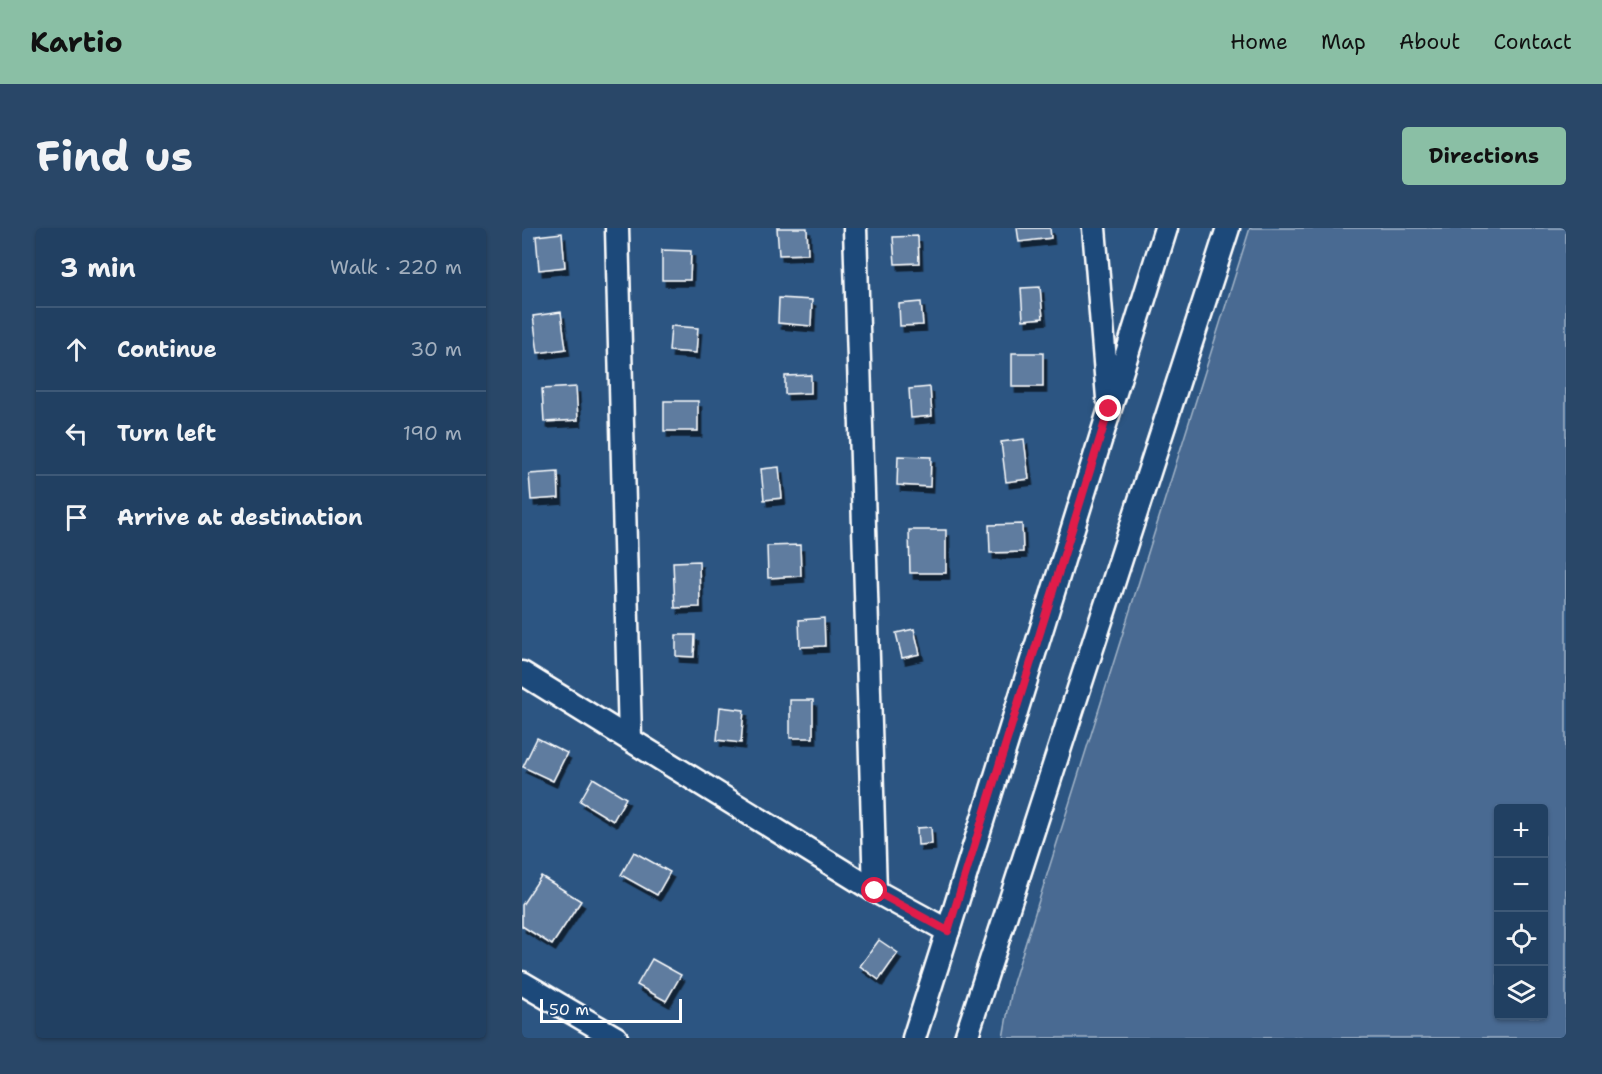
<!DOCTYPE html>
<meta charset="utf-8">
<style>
:root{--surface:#214062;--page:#294768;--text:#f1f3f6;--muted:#a2afbe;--line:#3e5977;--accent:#8abfa5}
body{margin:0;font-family:"Shantell Sans",sans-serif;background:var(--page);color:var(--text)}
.controls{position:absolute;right:18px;bottom:18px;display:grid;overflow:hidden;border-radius:6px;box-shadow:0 2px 4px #0004}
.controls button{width:54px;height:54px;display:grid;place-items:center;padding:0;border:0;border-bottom:2px solid var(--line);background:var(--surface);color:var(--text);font:30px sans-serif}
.scale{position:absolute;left:18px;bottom:15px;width:142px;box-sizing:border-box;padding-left:6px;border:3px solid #fff;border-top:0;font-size:16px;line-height:21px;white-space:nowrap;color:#fff;-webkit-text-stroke:4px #1f4a7a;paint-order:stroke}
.stop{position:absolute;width:18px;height:18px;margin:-14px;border:4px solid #e11d48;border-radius:50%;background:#fff}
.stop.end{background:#e11d48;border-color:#fff;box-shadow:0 2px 6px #0008}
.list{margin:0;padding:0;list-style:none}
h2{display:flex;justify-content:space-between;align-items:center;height:78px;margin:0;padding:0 24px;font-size:26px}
h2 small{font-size:20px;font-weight:400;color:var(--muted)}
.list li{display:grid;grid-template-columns:39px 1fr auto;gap:18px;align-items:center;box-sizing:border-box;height:84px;padding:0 24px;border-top:2px solid var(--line)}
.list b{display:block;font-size:22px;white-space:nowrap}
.list em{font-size:20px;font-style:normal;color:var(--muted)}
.icon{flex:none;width:33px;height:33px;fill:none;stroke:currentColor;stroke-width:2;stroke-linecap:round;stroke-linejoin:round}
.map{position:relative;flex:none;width:1044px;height:810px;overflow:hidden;border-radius:6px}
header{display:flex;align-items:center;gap:36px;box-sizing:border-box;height:84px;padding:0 30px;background:var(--accent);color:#111}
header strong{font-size:28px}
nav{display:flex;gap:33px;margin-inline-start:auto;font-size:21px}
.intro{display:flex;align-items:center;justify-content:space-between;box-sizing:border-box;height:144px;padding:0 36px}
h1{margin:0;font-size:42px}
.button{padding:15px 27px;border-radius:6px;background:var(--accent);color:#111;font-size:21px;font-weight:700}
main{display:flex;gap:36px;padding:0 36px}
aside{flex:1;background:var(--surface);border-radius:6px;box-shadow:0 2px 4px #0004}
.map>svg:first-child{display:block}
.green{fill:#486b92;stroke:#a4b5c8;stroke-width:1.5;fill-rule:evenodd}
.building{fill:#5e7c9f;stroke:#fff;stroke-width:1.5;filter:url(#shadow)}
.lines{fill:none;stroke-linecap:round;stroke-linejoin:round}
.street-casing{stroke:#fff;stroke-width:27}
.street{stroke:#1f4a7a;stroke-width:22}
.route{stroke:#e11d48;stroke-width:8}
</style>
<header>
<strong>Kartio</strong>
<nav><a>Home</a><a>Map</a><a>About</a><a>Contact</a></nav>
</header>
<div class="intro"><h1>Find us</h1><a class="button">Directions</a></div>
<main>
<aside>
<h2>3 min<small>Walk · 220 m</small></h2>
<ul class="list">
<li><svg class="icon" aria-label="ahead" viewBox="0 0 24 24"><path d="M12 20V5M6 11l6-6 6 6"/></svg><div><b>Continue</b></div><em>30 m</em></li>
<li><svg class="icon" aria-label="left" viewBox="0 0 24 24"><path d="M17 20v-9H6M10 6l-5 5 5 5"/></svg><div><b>Turn left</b></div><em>190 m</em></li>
<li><svg class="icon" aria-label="arrive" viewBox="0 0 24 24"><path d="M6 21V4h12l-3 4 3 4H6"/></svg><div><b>Arrive at destination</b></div></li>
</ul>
</aside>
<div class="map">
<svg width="1044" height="810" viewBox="0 0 1044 810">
<defs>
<filter id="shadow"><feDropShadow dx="3.5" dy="6" stdDeviation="0" flood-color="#0009"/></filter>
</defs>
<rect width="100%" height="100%" fill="#2c5582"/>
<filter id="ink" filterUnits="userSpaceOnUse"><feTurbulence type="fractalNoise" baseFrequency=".0167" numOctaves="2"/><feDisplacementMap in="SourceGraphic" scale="12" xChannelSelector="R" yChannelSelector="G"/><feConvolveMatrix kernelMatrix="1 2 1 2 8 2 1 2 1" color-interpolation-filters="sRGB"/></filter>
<g filter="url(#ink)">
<path class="green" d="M 728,0 L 1044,0 L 1044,810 L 481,810 L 491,755 ZM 976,580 L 1022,580 L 1022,788 L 976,788 Z"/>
<g class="building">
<path d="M 255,0 L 285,0 L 286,26 L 257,27 Z"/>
<path d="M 495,0 L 528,0 L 529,10 L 497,14 Z"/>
<path d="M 40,5 L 43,39 L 17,42 L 14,8 Z"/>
<path d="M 396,8 L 397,35 L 373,36 L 371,9 Z"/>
<path d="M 140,22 L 169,23 L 168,52 L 140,52 Z"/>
<path d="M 518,59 L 521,90 L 501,92 L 499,60 Z"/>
<path d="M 257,70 L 290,72 L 289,98 L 256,95 Z"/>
<path d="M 399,74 L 401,97 L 378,98 L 377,76 Z"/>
<path d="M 39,84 L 44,121 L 16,125 L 11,88 Z"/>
<path d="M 149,98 L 176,100 L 174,125 L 147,123 Z"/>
<rect x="490" y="125" width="31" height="34"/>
<path d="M 289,147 L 289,165 L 263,166 L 263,148 Z"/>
<path d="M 54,159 L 56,192 L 22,194 L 20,161 Z"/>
<path d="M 408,159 L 410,188 L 389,190 L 387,161 Z"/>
<rect x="142" y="173" width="34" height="30"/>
<path d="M 502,211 L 507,251 L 484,254 L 479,214 Z"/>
<path d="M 376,228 L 409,229 L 408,259 L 375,257 Z"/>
<path d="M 257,239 L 260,270 L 242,272 L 239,241 Z"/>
<path d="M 36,244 L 37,270 L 9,272 L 7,246 Z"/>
<path d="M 500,296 L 501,324 L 468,325 L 467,297 Z"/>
<path d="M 387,302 L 424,302 L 424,345 L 388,345 Z"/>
<path d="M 278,317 L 279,348 L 246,350 L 245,318 Z"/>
<path d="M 177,333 L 178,379 L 153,380 L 151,334 Z"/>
<path d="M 302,390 L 303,418 L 278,419 L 277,392 Z"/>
<path d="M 392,401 L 398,426 L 380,430 L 374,405 Z"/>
<path d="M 154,407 L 173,407 L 172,429 L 154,428 Z"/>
<rect x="268" y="472" width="23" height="38"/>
<path d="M 198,479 L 222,482 L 219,515 L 195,512 Z"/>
<path d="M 15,510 L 45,525 L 31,553 L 1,539 Z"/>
<path d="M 71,550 L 104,570 L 91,593 L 58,573 Z"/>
<path d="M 409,599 L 410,616 L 396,617 L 395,600 Z"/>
<path d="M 112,624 L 148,644 L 135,667 L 99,647 Z"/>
<path d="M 19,648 L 59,673 L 30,717 L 0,698 L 0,677 Z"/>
<path d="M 357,712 L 376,725 L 357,752 L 338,738 Z"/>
<path d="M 130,731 L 159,747 L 144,773 L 115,757 Z"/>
</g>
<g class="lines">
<defs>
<g id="street">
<path d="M 95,0 L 108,511"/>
<path d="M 333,0 L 353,663"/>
<path d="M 572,0 L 586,170"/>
<path d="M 0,445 L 353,663 L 426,703 L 644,0"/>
<path d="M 0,755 L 94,810"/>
<path d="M 392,810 L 426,703"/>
<path d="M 444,810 L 706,0"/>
</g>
</defs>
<use href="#street" class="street-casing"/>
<use href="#street" class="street"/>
</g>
</g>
<g class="lines" filter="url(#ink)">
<path class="route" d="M 353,663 L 426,703 L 587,181"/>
</g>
</svg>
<div class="controls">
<button>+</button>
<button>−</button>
<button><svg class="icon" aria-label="locate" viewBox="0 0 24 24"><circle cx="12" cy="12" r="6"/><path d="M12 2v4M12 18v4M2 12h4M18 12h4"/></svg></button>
<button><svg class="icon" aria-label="layers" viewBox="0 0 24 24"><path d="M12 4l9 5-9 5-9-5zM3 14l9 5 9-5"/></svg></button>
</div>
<div class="scale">50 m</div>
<div class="stop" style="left:353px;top:663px"></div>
<div class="stop end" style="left:587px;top:181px"></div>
</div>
</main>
